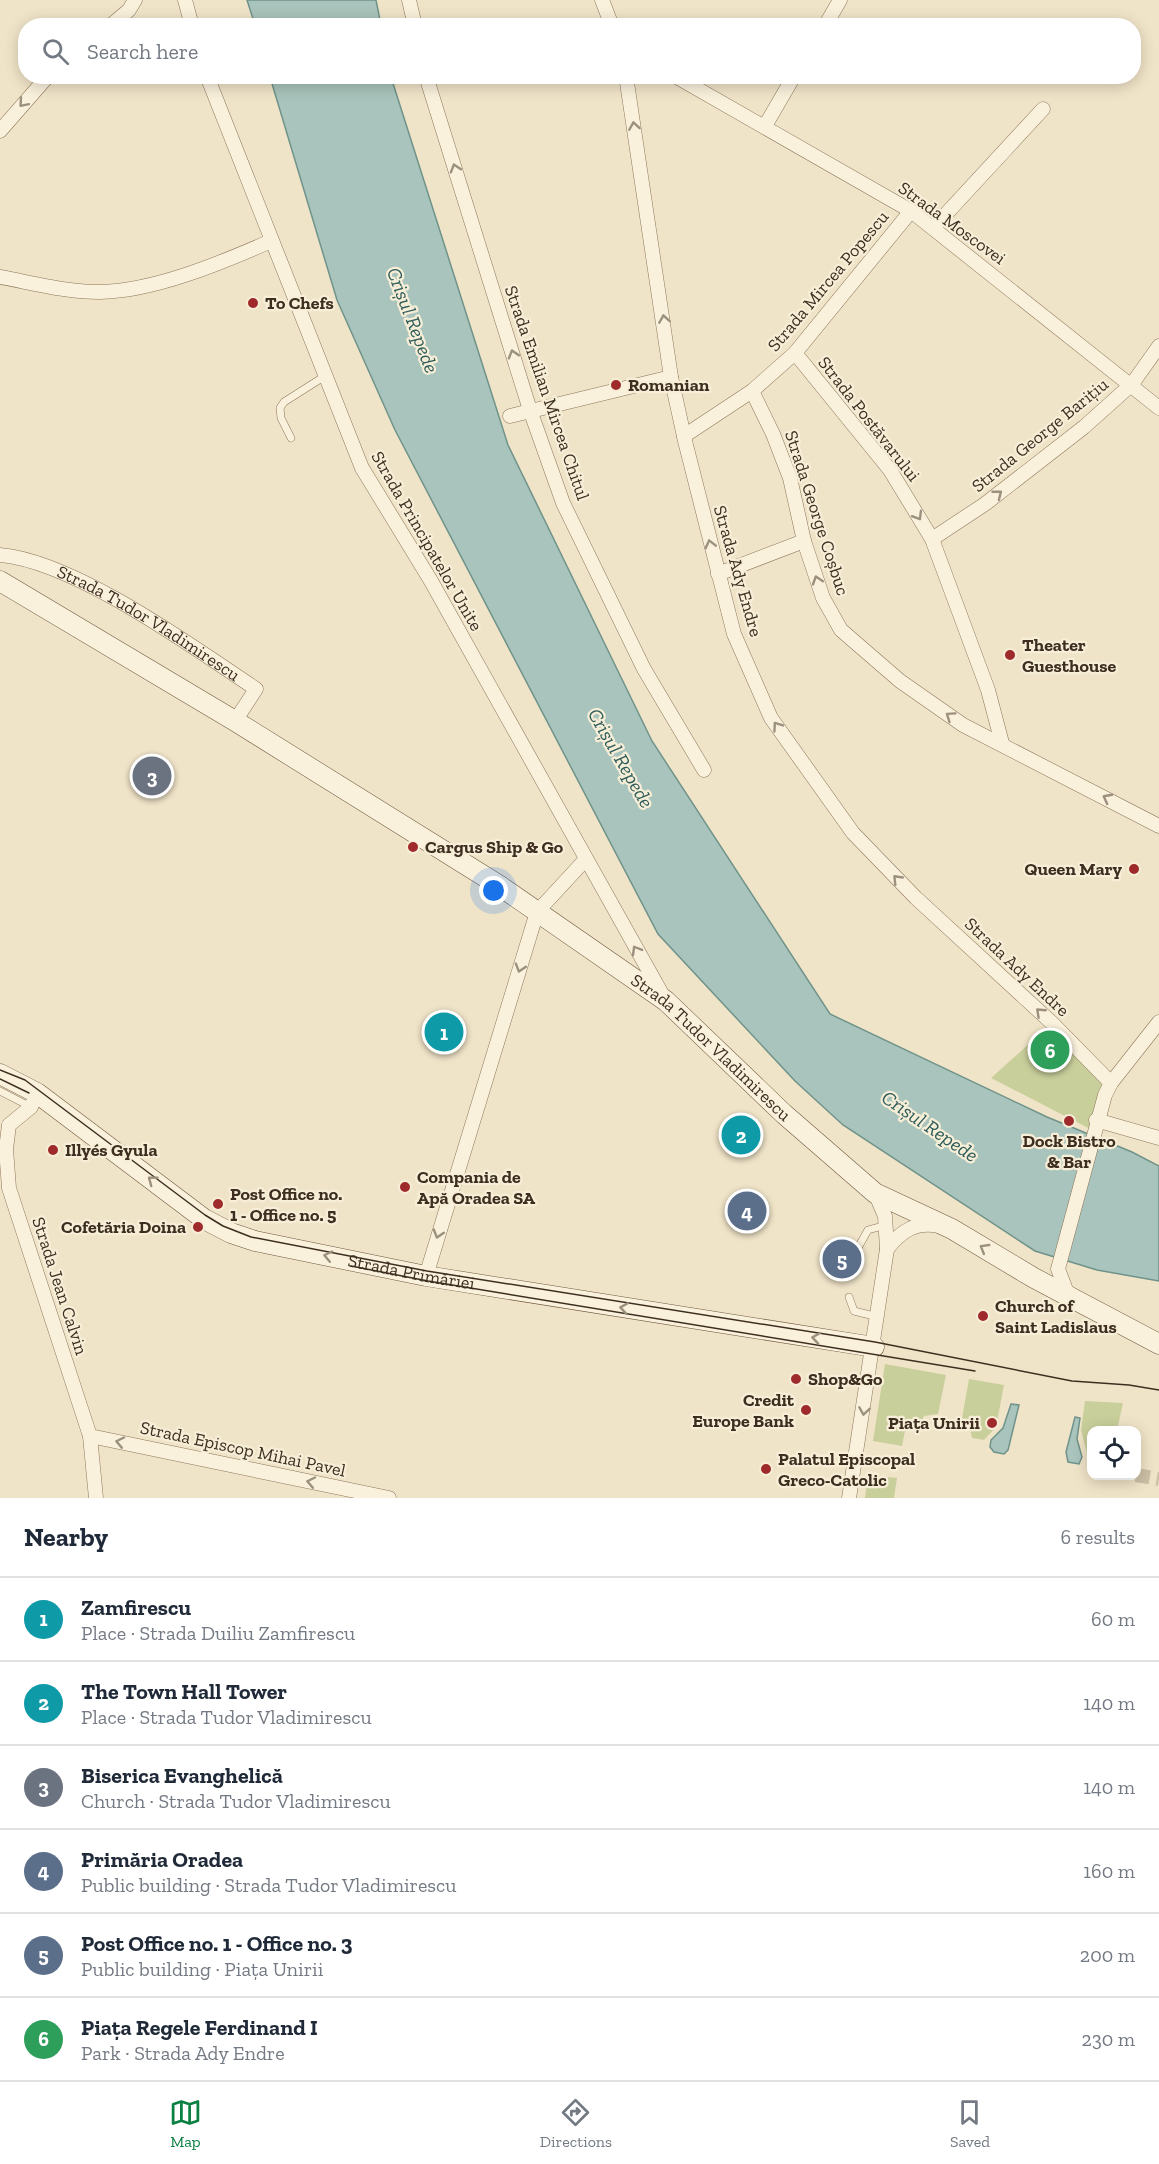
<!DOCTYPE html>
<meta charset="utf-8">
<style>
:root{--surface:#fff;--page:#f2f2f3;--text:#1f2937;--muted:#747a83;--line:#e0e1e3;--accent:#0b8043}
body{margin:0;font-family:"Zilla Slab",serif;background:var(--page);color:var(--text)}
.controls{position:absolute;right:18px;bottom:18px;display:grid;overflow:hidden;border-radius:12px;box-shadow:0 3px 15px #0003}
.controls button{width:54px;height:54px;display:grid;place-items:center;padding:0;border:0;border-bottom:2px solid var(--line);background:var(--surface);color:var(--text);font:30px sans-serif}
.you{position:absolute;left:494px;top:891px;width:21px;height:21px;margin:-15px;border:4px solid #fff;border-radius:50%;background:#1a73e8;box-shadow:0 0 0 9px #1a73e833}
.badge{display:grid;place-items:center;width:39px;height:39px;border-radius:50%;background:var(--accent);color:#fff;font-size:20px;font-weight:700}
.pin{position:absolute;translate:-50% -50%;border:3px solid #fff;box-shadow:0 2px 6px #0006}
.list{margin:0;padding:0;list-style:none}
h2{display:flex;justify-content:space-between;align-items:center;height:78px;margin:0;padding:0 24px;font-size:26px}
h2 small{font-size:20px;font-weight:400;color:var(--muted)}
.list li{display:grid;grid-template-columns:39px 1fr auto;gap:18px;align-items:center;box-sizing:border-box;height:84px;padding:0 24px;border-top:2px solid var(--line)}
.list b{display:block;font-size:22px;white-space:nowrap}
.list p{margin:0;font-size:20px;white-space:nowrap;color:var(--muted)}
.list em{font-size:20px;font-style:normal;color:var(--muted)}
.icon{flex:none;width:33px;height:33px;fill:none;stroke:currentColor;stroke-width:2;stroke-linecap:round;stroke-linejoin:round}
.map{position:relative;flex:none;width:1159px;height:1498px;overflow:hidden}
.search{position:absolute;background:var(--surface);box-shadow:0 3px 15px #0003;left:18px;right:18px;top:18px;height:66px;display:flex;align-items:center;gap:15px;box-sizing:border-box;padding:0 21px;border-radius:24px;color:var(--muted);font-size:22px}
.sheet{height:582px;background:var(--surface)}
nav{display:flex;justify-content:space-around;align-items:center;box-sizing:border-box;height:84px;border-top:2px solid var(--line);background:var(--surface);font-size:16px;color:var(--muted)}
nav a{display:grid;justify-items:center;gap:3px}
nav .on{color:var(--accent)}
.map>svg:first-child{display:block}
.green{fill:#c9cf9b}
.water{fill:#a9c4bc;stroke:#6f938a;stroke-width:1.5}
.lines{fill:none;stroke-linecap:round;stroke-linejoin:round}
.street-tunnel{stroke:#ccc0a6;stroke-width:14;stroke-dasharray:14 7;stroke-linecap:butt}
.lane-casing{stroke:#8d765c;stroke-width:8}
.street-casing{stroke:#8d765c;stroke-width:15}
.secondary-casing{stroke:#6f573f;stroke-width:21}
.lane{stroke:#faf1dc;stroke-width:7}
.street{stroke:#faf1dc;stroke-width:14}
.secondary{stroke:#faf1dc;stroke-width:20}
.tram{stroke:#3d2e20;stroke-width:1.5}
.oneway{stroke:#9c907e}
.poi-dot{fill:#9e2a2b;stroke:#f7eed8;stroke-width:2}
.labels{text-anchor:middle;stroke-width:4.5;stroke-linejoin:round;paint-order:stroke}
.street-label{font-size:18px;fill:#3d2e20;stroke:#f7eed8}
.poi-label{font-size:18px;font-weight:bold;fill:#3d2e20;stroke:#f7eed8;text-anchor:start}
.water-label{font-size:20px;font-style:italic;fill:#2f5d5a;stroke:#f7eed8}
</style>
<div class="map">
<svg width="1159" height="1498" viewBox="0 0 1159 1498">
<rect width="100%" height="100%" fill="#f0e4c8"/>
<g class="green">
<path d="M 1052,1023 L 1111,1083 L 1094,1131 L 991,1078 Z"/>
<path d="M 885,1364 L 946,1375 L 938,1414 L 924,1416 L 919,1427 L 906,1426 L 902,1446 L 873,1441 Z"/>
<path d="M 969,1379 L 1004,1385 L 996,1427 L 984,1440 L 972,1438 L 969,1424 L 962,1418 Z"/>
<path d="M 1085,1401 L 1123,1403 L 1117,1430 L 1092,1430 L 1091,1466 L 1087,1466 L 1088,1457 L 1081,1430 Z"/>
<path d="M 868,1475 L 897,1478 L 894,1498 L 865,1498 Z"/>
</g>
<g class="water">
<path d="M 247,0 L 376,0 L 381,25 L 255,25 Z"/>
<path d="M 270,77 L 391,77 L 508,445 L 652,741 L 830,1014 L 1047,1117 L 1132,1152 L 1159,1166 L 1159,1281 L 1097,1270 L 1035,1251 L 843,1125 L 795,1081 L 658,934 L 395,430 L 337,300 Z"/>
<path d="M 1011,1404 L 1019,1405 L 1008,1450 L 1004,1454 L 994,1452 L 990,1447 L 991,1440 L 1003,1428 Z"/>
<path d="M 1075,1417 L 1080,1418 L 1077,1439 L 1082,1457 L 1079,1464 L 1068,1462 L 1066,1452 Z"/>
</g>
<g class="lines">
<path class="street-tunnel" d="M 1136,1475 L 1159,1479"/>
<defs>
<g id="lane">
<path d="M 291,438 L 281,418 L 280,408 L 284,402 L 325,376"/>
<path d="M 0,1091 L 31,1107"/>
<path d="M 859,1246 L 868,1230 L 886,1225"/>
<path d="M 849,1297 L 854,1311 L 878,1317"/>
</g>
<g id="street">
<path d="M 185,0 L 192,26"/>
<path d="M 409,0 L 415,26"/>
<path d="M 602,0 L 612,26"/>
<path d="M 110,26 L 129,10 L 135,0"/>
<path d="M 825,26 L 840,0"/>
<path d="M 207,76 L 362,468 L 431,581 L 663,996"/>
<path d="M 426,76 L 530,410 L 563,503 L 644,669 L 704,770"/>
<path d="M 626,76 L 671,377 L 685,441 L 734,634 L 771,718 L 853,833 L 916,898 L 1052,1023 L 1111,1083"/>
<path d="M 675,76 L 911,211 L 1159,408"/>
<path d="M 765,126 L 794,76"/>
<path d="M 0,131 L 48,76"/>
<path d="M 934,227 L 1043,109"/>
<path d="M 0,277 C 33,283 66,292 100,292 C 154,291 221,263 271,241"/>
<path d="M 795,353 L 890,470 L 932,539 L 988,690 L 1002,743"/>
<path d="M 752,391 L 773,434 L 790,478 L 804,541 L 823,598 L 841,630 L 900,681 L 963,725 L 1159,826"/>
<path d="M 510,416 L 671,377"/>
<path d="M 684,436 L 752,391 L 795,353 L 911,211"/>
<path d="M 932,539 L 985,504 L 1084,427 L 1132,384 L 1159,346"/>
<path id="s1" d="M 0,555 C 74,561 193,647 256,689 L 235,721"/>
<path d="M 718,574 L 804,541"/>
<path d="M 37,1093 L 31,1107 L 9,1125 L 6,1149 L 9,1188 L 90,1436 L 96,1498"/>
<path d="M 1096,1120 L 1159,1138"/>
<path d="M 887,1249 C 901,1231 916,1221 939,1226"/>
<path d="M 426,1276 L 537,912 L 585,860"/>
<path d="M 1072,1296 L 1066,1290 L 1058,1269 L 1105,1095 L 1111,1083 L 1159,1022"/>
<path d="M 90,1436 L 389,1498"/>
<path d="M 849,1498 L 887,1249 L 885,1216 L 875,1193"/>
</g>
<g id="secondary">
<path id="s2" d="M 0,581 L 235,721 L 500,886 L 666,1001 L 784,1114 L 875,1193 L 952,1229 L 1034,1278 L 1159,1344"/>
<path id="s3" d="M 0,1074 L 37,1093 L 204,1219 L 231,1233 L 255,1241 L 426,1276 L 874,1347"/>
</g>
</defs>
<use href="#lane" class="lane-casing"/>
<use href="#street" class="street-casing"/>
<use href="#secondary" class="secondary-casing"/>
<use href="#lane" class="lane"/>
<use href="#street" class="street"/>
<use href="#secondary" class="secondary"/>
<g class="tram">
<path d="M 0,1070 L 25,1080 L 205,1215 L 223,1226 L 251,1237 L 427,1271 L 875,1342 L 1072,1381 L 1129,1385 L 1159,1390"/>
<path d="M 0,1079 L 29,1093"/>
<path d="M 351,1266 L 428,1281 L 975,1371"/>
</g>
</g>
<defs><path id="oneway-chevron" d="M-2-3.5L2.5 0L-2 3.5" fill="none" stroke-width="1.6" stroke-linecap="round" stroke-linejoin="round" transform="scale(1.5)"/></defs>
<g class="oneway">
<use href="#oneway-chevron" transform="translate(23 103) rotate(131)"/>
<use href="#oneway-chevron" transform="translate(634 126) rotate(-99)"/>
<use href="#oneway-chevron" transform="translate(455 168) rotate(-107)"/>
<use href="#oneway-chevron" transform="translate(664 319) rotate(-99)"/>
<use href="#oneway-chevron" transform="translate(513 354) rotate(-107)"/>
<use href="#oneway-chevron" transform="translate(998 494) rotate(-38)"/>
<use href="#oneway-chevron" transform="translate(918 516) rotate(59)"/>
<use href="#oneway-chevron" transform="translate(710 544) rotate(-104)"/>
<use href="#oneway-chevron" transform="translate(817 580) rotate(-108)"/>
<use href="#oneway-chevron" transform="translate(950 716) rotate(-145)"/>
<use href="#oneway-chevron" transform="translate(777 726) rotate(-125)"/>
<use href="#oneway-chevron" transform="translate(1107 798) rotate(-152)"/>
<use href="#oneway-chevron" transform="translate(897 879) rotate(-134)"/>
<use href="#oneway-chevron" transform="translate(636 950) rotate(-120)"/>
<use href="#oneway-chevron" transform="translate(520 968) rotate(107)"/>
<use href="#oneway-chevron" transform="translate(1040 1012) rotate(-137)"/>
<use href="#oneway-chevron" transform="translate(152 1180) rotate(-143)"/>
<use href="#oneway-chevron" transform="translate(438 1234) rotate(107)"/>
<use href="#oneway-chevron" transform="translate(984 1248) rotate(-149)"/>
<use href="#oneway-chevron" transform="translate(328 1256) rotate(-168)"/>
<use href="#oneway-chevron" transform="translate(624 1308) rotate(-171)"/>
<use href="#oneway-chevron" transform="translate(816 1338) rotate(-171)"/>
<use href="#oneway-chevron" transform="translate(864 1411) rotate(99)"/>
<use href="#oneway-chevron" transform="translate(120 1442) rotate(-168)"/>
<use href="#oneway-chevron" transform="translate(311 1482) rotate(-168)"/>
</g>
<g class="poi-dot">
<circle cx="253" cy="303" r="6"/>
<circle cx="616" cy="385" r="6"/>
<circle cx="1010" cy="655" r="6"/>
<circle cx="413" cy="847" r="6"/>
<circle cx="1134" cy="869" r="6"/>
<circle cx="1069" cy="1121" r="6"/>
<circle cx="53" cy="1150" r="6"/>
<circle cx="405" cy="1187" r="6"/>
<circle cx="218" cy="1204" r="6"/>
<circle cx="198" cy="1227" r="6"/>
<circle cx="983" cy="1316" r="6"/>
<circle cx="796" cy="1379" r="6"/>
<circle cx="806" cy="1410" r="6"/>
<circle cx="992" cy="1423" r="6"/>
<circle cx="766" cy="1469" r="6"/>
</g>
<g class="labels">
<g class="street-label">
<text transform="translate(952 223) rotate(36)" y="6">Strada Moscovei</text>
<text transform="translate(828 281) rotate(-50)" y="6">Strada Mircea Popescu</text>
<text transform="translate(547 393) rotate(71)" y="6">Strada Emilian Mircea Chitul</text>
<text transform="translate(869 419) rotate(52)" y="6">Strada Postăvarului</text>
<text transform="translate(1040 435) rotate(-39)" y="6">Strada George Barițiu</text>
<text transform="translate(817 513) rotate(72)" y="6">Strada George Coșbuc</text>
<text transform="translate(427 541) rotate(60)" y="6">Strada Principatelor Unite</text>
<text transform="translate(738 571) rotate(74)" y="6">Strada Ady Endre</text>
<text dy="6" stroke="none"><textPath href="#s1" startOffset="165">Strada Tudor Vladimirescu</textPath></text>
<text transform="translate(1017 967) rotate(43)" y="6">Strada Ady Endre</text>
<text dy="6" stroke="none"><textPath href="#s2" startOffset="852">Strada Tudor Vladimirescu</textPath></text>
<text dy="6" stroke="none"><textPath href="#s3" startOffset="466">Strada Primăriei</textPath></text>
<text transform="translate(60 1286) rotate(72)" y="6">Strada Jean Calvin</text>
<text transform="translate(243 1449) rotate(12)" y="6">Strada Episcop Mihai Pavel</text>
</g>
<g class="poi-label">
<text x="265" y="309">To Chefs</text>
<text x="628" y="391">Romanian</text>
<text x="1022" y="651">Theater<tspan x="1022" dy="21">Guesthouse</tspan></text>
<text x="425" y="853">Cargus Ship &amp; Go</text>
<text x="1122" y="875" text-anchor="end">Queen Mary</text>
<text x="1069" y="1147" text-anchor="middle">Dock Bistro<tspan x="1069" dy="21">&amp; Bar</tspan></text>
<text x="65" y="1156">Illyés Gyula</text>
<text x="417" y="1183">Compania de<tspan x="417" dy="21">Apă Oradea SA</tspan></text>
<text x="230" y="1200">Post Office no.<tspan x="230" dy="21">1 - Office no. 5</tspan></text>
<text x="186" y="1233" text-anchor="end">Cofetăria Doina</text>
<text x="995" y="1312">Church of<tspan x="995" dy="21">Saint Ladislaus</tspan></text>
<text x="808" y="1385">Shop&amp;Go</text>
<text x="794" y="1406" text-anchor="end">Credit<tspan x="794" dy="21">Europe Bank</tspan></text>
<text x="980" y="1429" text-anchor="end">Piața Unirii</text>
<text x="778" y="1465">Palatul Episcopal<tspan x="778" dy="21">Greco-Catolic</tspan></text>
</g>
<g class="water-label">
<text transform="translate(413 320) rotate(69)" y="7">Crișul Repede</text>
<text transform="translate(621 758) rotate(60)" y="7">Crișul Repede</text>
<text transform="translate(930 1126) rotate(34)" y="7">Crișul Repede</text>
</g>
</g>
</svg>
<div class="controls">
<button><svg class="icon" aria-label="locate" viewBox="0 0 24 24"><circle cx="12" cy="12" r="6"/><path d="M12 2v4M12 18v4M2 12h4M18 12h4"/></svg></button>
</div>
<div class="you"></div>
<div class="pin badge" style="left:444px;top:1032px;background:#0f9aa8">1</div>
<div class="pin badge" style="left:741px;top:1135px;background:#0f9aa8">2</div>
<div class="pin badge" style="left:152px;top:776px;background:#6b7280">3</div>
<div class="pin badge" style="left:747px;top:1211px;background:#5c6f8a">4</div>
<div class="pin badge" style="left:842px;top:1259px;background:#5c6f8a">5</div>
<div class="pin badge" style="left:1050px;top:1050px;background:#2e9e5b">6</div>
<div class="search"><svg class="icon" aria-label="search" viewBox="0 0 24 24"><circle cx="10" cy="10" r="6"/><path d="M15 15l6 6"/></svg>Search here</div>
</div>
<section class="sheet">
<h2>Nearby<small>6 results</small></h2>
<ul class="list">
<li><span class="badge" style="background:#0f9aa8">1</span><div><b>Zamfirescu</b><p>Place · Strada Duiliu Zamfirescu</p></div><em>60 m</em></li>
<li><span class="badge" style="background:#0f9aa8">2</span><div><b>The Town Hall Tower</b><p>Place · Strada Tudor Vladimirescu</p></div><em>140 m</em></li>
<li><span class="badge" style="background:#6b7280">3</span><div><b>Biserica Evanghelică</b><p>Church · Strada Tudor Vladimirescu</p></div><em>140 m</em></li>
<li><span class="badge" style="background:#5c6f8a">4</span><div><b>Primăria Oradea</b><p>Public building · Strada Tudor Vladimirescu</p></div><em>160 m</em></li>
<li><span class="badge" style="background:#5c6f8a">5</span><div><b>Post Office no. 1 - Office no. 3</b><p>Public building · Piața Unirii</p></div><em>200 m</em></li>
<li><span class="badge" style="background:#2e9e5b">6</span><div><b>Piața Regele Ferdinand I</b><p>Park · Strada Ady Endre</p></div><em>230 m</em></li>
</ul>
</section>
<nav>
<a class="on"><svg class="icon" aria-label="map" viewBox="0 0 24 24"><path d="M3 6l6-2 6 2 6-2v14l-6 2-6-2-6 2zM9 4v14M15 6v14"/></svg>Map</a>
<a><svg class="icon" aria-label="directions" viewBox="0 0 24 24"><path d="M12 3l9 9-9 9-9-9zM9 14v-3h6M13 9l2 2-2 2"/></svg>Directions</a>
<a><svg class="icon" aria-label="saved" viewBox="0 0 24 24"><path d="M7 4h10v16l-5-4-5 4z"/></svg>Saved</a>
</nav>
